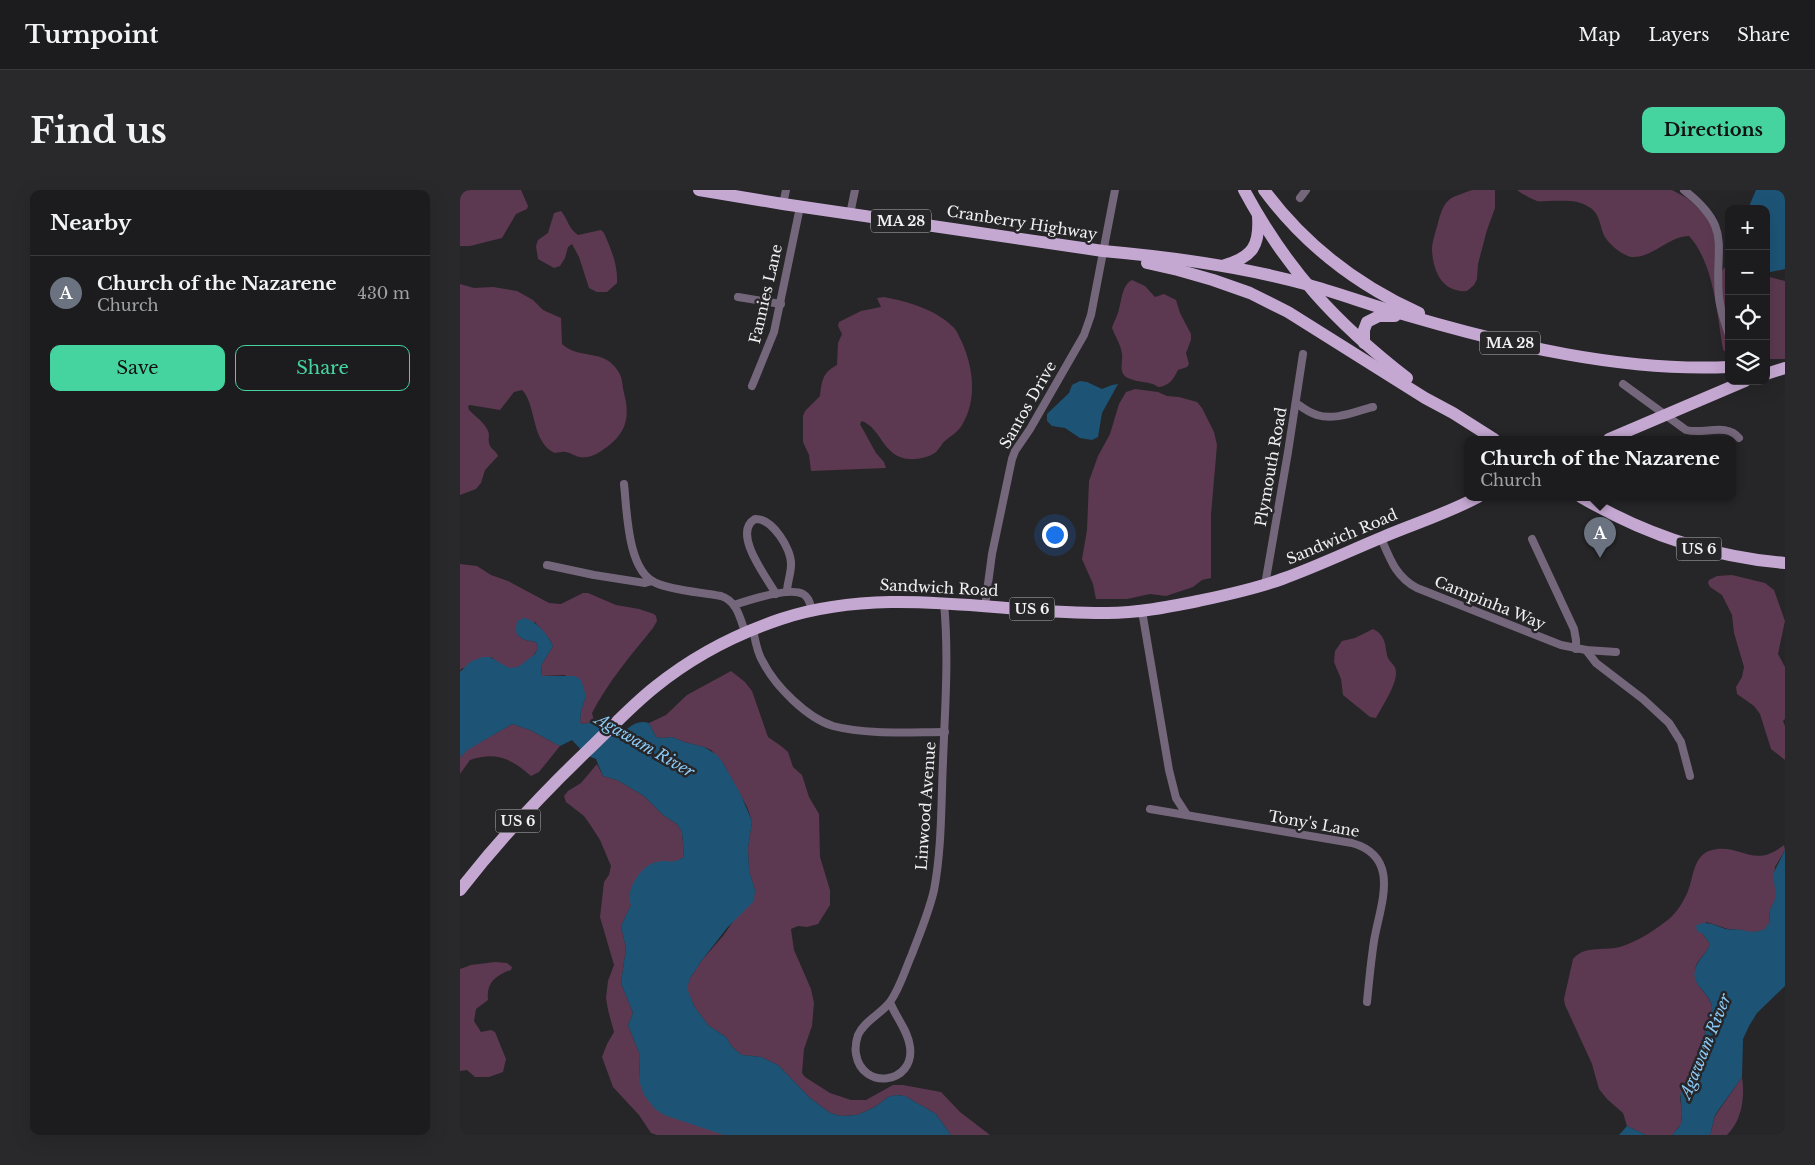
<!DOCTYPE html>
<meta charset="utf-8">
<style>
:root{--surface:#1c1c1e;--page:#29292b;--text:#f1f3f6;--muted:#a0a1a4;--line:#3a3a3c;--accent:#45d49f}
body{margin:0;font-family:"Libre Baskerville",serif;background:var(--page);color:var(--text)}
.controls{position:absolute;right:15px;top:15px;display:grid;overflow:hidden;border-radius:10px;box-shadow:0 5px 20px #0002}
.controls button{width:45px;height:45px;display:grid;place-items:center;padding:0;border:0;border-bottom:1px solid var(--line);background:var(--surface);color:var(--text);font:25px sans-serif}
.you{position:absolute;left:594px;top:344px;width:18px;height:18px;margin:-12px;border:4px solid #fff;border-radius:50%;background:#1a73e8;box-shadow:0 0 0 8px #1a73e833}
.badge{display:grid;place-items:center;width:32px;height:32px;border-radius:50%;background:var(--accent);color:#fff;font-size:16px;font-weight:700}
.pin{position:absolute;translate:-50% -41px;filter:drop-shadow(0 1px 2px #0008)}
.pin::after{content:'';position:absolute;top:26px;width:18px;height:15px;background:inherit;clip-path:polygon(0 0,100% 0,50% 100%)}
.popup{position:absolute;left:1004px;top:246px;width:272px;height:65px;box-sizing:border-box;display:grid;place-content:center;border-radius:10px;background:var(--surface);filter:drop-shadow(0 1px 4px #0005);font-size:16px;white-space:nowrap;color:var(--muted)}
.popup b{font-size:19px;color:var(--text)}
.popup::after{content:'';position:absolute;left:50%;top:100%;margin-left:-10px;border:10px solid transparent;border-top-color:var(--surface)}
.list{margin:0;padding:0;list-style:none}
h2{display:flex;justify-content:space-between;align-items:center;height:65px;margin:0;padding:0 20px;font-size:21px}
h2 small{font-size:16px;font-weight:400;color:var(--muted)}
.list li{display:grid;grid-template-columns:32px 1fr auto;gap:15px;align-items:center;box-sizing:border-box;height:75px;padding:0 20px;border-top:1px solid var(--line)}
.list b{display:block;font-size:19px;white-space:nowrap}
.list p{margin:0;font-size:16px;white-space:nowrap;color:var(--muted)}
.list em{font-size:16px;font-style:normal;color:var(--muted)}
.actions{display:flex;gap:10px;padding:15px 20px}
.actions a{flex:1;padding:11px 0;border:1px solid var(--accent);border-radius:10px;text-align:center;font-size:18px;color:var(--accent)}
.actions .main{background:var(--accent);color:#111}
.icon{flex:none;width:28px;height:28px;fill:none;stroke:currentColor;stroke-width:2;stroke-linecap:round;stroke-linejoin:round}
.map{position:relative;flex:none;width:1325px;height:945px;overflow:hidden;border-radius:10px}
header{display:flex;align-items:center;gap:30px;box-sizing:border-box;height:70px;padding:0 25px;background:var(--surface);border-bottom:1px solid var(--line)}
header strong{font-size:24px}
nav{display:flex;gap:28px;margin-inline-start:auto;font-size:18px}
.intro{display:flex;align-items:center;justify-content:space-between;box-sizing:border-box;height:120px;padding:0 30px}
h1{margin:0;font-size:35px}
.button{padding:12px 22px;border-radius:10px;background:var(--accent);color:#111;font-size:18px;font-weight:700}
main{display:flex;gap:30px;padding:0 30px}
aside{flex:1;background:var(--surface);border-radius:10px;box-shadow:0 5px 20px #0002}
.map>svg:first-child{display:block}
.green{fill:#5c3950}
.water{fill:#1d5476}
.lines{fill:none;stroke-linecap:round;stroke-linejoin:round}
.minor{stroke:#75677b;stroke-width:8}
.primary{stroke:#c5a8d2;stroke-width:12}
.labels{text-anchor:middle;stroke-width:5;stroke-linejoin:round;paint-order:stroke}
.shield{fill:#262528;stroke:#b4b4b6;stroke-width:1}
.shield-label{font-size:14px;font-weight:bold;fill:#f1f1f3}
.street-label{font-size:15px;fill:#f1f1f3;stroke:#262528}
.water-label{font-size:16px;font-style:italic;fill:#8ccaf5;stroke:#262528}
</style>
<header>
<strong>Turnpoint</strong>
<nav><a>Map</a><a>Layers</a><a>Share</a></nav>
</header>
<div class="intro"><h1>Find us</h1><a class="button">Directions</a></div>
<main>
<aside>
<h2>Nearby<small></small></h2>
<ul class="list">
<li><span class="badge" style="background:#6b7280">A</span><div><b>Church of the Nazarene</b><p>Church</p></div><em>430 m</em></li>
</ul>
<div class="actions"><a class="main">Save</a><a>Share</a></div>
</aside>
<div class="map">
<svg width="1325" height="945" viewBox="0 0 1325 945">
<rect width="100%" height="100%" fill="#262528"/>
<g class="green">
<path d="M 0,0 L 61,0 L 68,16 L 67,19 L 56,24 L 42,48 L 10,56 L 0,56 Z"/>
<path d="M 1012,0 L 1035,0 L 1035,18 L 1027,40 L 1018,74 L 1017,89 L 1014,95 L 1007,101 C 983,103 973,82 972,60 C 972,51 976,41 978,33 C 980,25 983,14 990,9 C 996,5 1005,3 1012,0 Z"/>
<path d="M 1057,0 L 1212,0 L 1227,8 L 1251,30 L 1261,82 L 1269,72 L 1269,162 L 1264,161 L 1263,159 C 1257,124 1254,73 1229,46 C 1209,46 1193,68 1172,67 C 1163,66 1150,55 1145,47 C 1139,36 1141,24 1129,17 C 1117,9 1103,11 1088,11 C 1085,11 1080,12 1077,11 C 1071,9 1061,3 1057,0 Z"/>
<path d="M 101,21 C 109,31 108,38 118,45 L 141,40 L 144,43 C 151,59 158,75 157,93 L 147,102 L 137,102 L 129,98 L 119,67 L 112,54 L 108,57 L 105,68 L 100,76 L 94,78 L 78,69 L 76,56 L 78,50 L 88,43 L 94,23 Z"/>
<path d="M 1306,86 L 1325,91 L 1325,169 L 1306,169 Z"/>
<path d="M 672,90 L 685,96 L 695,107 L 704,104 L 716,110 L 720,123 L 731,144 L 731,150 L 726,163 L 729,174 L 727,177 L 718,180 C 713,190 709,196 698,197 C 691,191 678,193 668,188 C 658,183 663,173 662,164 C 661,155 655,146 652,138 C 654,131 658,125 659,119 C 662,109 662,95 672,90 Z"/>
<path d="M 0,94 L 14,98 L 33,97 L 57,101 L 73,110 L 83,120 L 101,128 L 102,154 C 119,170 144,158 158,181 C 163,188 162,195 164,203 C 170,226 167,242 147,257 C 141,261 135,266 127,267 C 118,269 114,264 106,262 C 100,261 96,265 91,261 C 71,247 76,214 62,200 L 54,202 L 40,220 L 10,215 L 8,216 L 9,220 C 15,226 25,233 28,241 C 30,245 28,249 29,253 C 30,259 36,260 38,266 L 25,280 L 21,293 L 16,299 L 0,305 Z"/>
<path d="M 424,107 C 449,112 475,119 493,137 C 497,140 499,147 501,150 C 513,176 518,209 502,235 C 498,242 492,245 486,250 C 482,253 480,258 476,262 C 469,268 452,271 443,268 C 423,263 420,238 402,231 L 400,234 L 416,263 L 424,272 L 426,278 L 351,281 L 349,265 L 343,252 L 343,226 L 345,221 L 360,206 C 362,191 362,183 377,175 L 378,153 L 382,144 L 378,136 L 379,132 L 401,121 L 421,117 L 417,108 Z"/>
<path d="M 675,199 L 698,202 L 707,206 L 719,207 L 737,212 L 742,218 L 754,242 L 757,255 L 751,325 L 751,388 L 742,390 L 733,397 L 706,406 L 690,404 L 667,409 L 636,409 L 633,394 L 622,369 L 627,340 L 629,291 L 638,266 L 650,244 L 659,214 L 666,202 Z"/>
<path d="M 0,374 L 17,376 L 31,385 L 48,391 L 89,413 L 101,414 L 123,403 L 128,403 L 156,415 L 179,419 L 194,424 L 196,426 L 197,431 L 193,438 C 171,465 148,492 132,523 L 134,531 L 125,534 L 120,533 L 121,521 L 126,506 L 105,485 L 81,486 L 82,474 L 93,456 L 90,450 L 75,432 L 57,445 L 65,450 L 76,452 L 78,458 C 74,467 59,481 49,478 C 43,477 36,471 31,467 L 1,479 L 0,482 Z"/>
<path d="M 1272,385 L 1305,393 L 1314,400 L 1325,431 L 1318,464 L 1325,477 L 1325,529 L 1323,531 L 1325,536 L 1325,570 L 1311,559 L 1300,524 L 1294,516 L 1277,504 L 1276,497 L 1282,487 L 1284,477 L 1274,443 L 1272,425 L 1262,405 L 1250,397 L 1248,393 L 1249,390 L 1257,386 Z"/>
<path d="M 913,439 C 925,445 925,453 927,465 C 928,472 936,474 936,482 C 937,494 922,517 916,528 L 910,527 L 883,505 L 881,489 L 874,472 L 875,461 L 882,451 L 895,448 Z"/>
<path d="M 271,481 L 285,492 L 292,501 L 308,547 L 321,556 L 328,562 L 333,577 L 342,585 L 349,607 L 359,624 L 360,667 L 370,700 L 370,715 L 358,734 L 347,737 L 338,736 L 331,739 L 334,760 L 351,799 L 354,813 L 352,836 L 344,859 L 342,883 L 345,887 L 370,903 L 391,910 L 406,910 L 433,895 L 443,895 L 481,902 L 500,922 L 530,945 L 491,945 L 476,924 L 445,906 L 436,905 L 428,907 L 415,917 L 397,925 L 381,926 L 370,923 L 350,908 L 318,875 L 301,867 L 282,865 L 272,857 L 266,847 L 248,835 L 234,816 L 226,798 L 230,788 L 242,770 L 263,746 L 295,700 L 289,681 L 288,658 L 292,631 L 287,617 L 263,573 L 251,560 L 244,557 L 224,552 L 212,547 L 202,548 L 196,547 L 189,533 L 206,525 L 227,505 Z"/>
<path d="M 52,534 L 70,540 L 100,556 L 79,582 L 71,586 C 51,569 37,561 10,570 L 0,584 L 0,567 L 8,559 Z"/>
<path d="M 137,574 L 143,586 L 157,590 L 184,606 L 203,625 L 217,634 L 222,642 L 224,667 L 216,672 L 198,672 L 171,715 L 161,736 L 166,758 L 161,793 L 173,823 L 168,835 L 180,865 L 179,891 L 264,945 L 197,945 L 191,943 L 179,925 L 153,897 L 142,867 L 147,854 L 154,842 L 148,820 L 146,808 L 148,791 L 154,775 L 140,727 L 144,692 L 149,685 L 151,676 L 140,650 L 131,636 L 124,626 L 106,612 L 104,606 L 108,601 L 121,593 Z"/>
<path d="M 1324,655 L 1325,660 L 1315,677 L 1314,692 L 1317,698 L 1317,707 L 1310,720 L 1309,733 L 1305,740 L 1290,743 L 1281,740 L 1268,739 L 1246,732 L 1243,744 L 1250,754 C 1247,765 1235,769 1235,783 C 1234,797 1250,804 1252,817 C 1253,832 1242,847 1238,861 C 1235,869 1235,879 1231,887 C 1229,890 1229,890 1226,892 L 1220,907 L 1222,924 L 1221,934 L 1212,945 L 1186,945 L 1167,936 L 1163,923 L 1147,909 L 1139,899 L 1132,874 L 1105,815 L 1104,809 L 1113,769 C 1125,754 1146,762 1163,756 C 1180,750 1195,740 1209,729 C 1217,722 1224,711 1228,701 C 1234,686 1233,665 1252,660 C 1281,653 1293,680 1324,655 Z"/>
<path d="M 35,772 L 47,773 L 52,777 L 51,780 C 36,785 26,793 28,810 L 16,819 L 14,831 L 21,842 L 31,840 L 35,842 L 46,869 L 43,882 L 29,887 L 15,887 L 7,880 L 0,881 L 0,779 L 11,775 Z"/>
<path d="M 1282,887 C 1285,907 1282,930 1267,945 L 1250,945 L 1255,926 Z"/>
</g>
<g class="water">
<path d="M 1296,0 L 1325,0 L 1325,79 L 1306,83 L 1306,19 L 1291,19 L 1290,14 Z"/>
<path d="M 620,191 L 627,192 L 642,199 L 652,195 L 658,194 L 642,223 L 638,247 L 632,250 L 620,248 L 605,238 L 592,236 L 587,231 L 587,224 L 609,203 L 612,195 Z"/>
<path d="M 64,428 C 76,430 88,445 93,456 L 82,474 L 81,486 L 115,486 L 121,490 L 126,506 L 121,521 L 120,533 L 125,534 L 134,531 L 147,544 L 153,547 C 167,543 173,528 189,533 L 196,547 L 202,548 L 212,547 L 224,552 L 244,557 L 257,565 L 263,573 L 280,603 L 292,631 L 288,658 L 289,681 L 295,700 L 294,711 L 267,738 L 242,770 L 230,788 L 227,798 L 234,816 L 248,835 L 266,847 L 272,857 L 282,865 L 301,867 L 318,875 L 350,908 L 370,923 L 381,926 L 397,925 L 415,917 L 428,907 L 436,905 L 445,906 L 476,924 L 491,945 L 264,945 L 204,925 L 195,919 L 184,905 L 179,891 L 180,865 L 168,835 L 173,823 L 161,793 L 166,758 L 161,736 L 171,715 C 164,701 182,674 197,672 C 209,669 212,675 224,667 L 222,642 L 217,634 L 203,625 L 184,606 L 157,590 L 143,586 L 136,569 L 126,565 L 112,550 L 100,556 L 70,540 L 52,534 L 9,559 L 0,567 L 0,482 L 10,472 L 22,467 L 30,467 L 49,478 L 58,477 L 75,464 L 78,458 L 76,452 L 65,450 L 57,445 L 56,440 L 57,431 Z"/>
<path d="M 1325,660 L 1325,796 L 1297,823 L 1289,836 L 1283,849 L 1282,887 L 1255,925 L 1250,945 L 1212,945 C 1215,941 1220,937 1221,933 C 1224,921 1218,909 1222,898 C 1224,893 1228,891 1231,887 C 1235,879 1235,869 1238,861 C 1242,847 1253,832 1252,817 C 1250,802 1231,796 1235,780 C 1238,768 1247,764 1250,754 L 1243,744 L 1237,741 L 1236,736 C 1245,729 1256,736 1266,739 C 1271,740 1277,739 1282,740 C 1291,742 1295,743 1305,739 L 1309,733 L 1310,720 L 1316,707 L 1313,684 Z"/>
<path d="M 1167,936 L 1186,945 L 1159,945 Z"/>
</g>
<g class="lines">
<g class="minor">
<path d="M 1224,0 C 1274,39 1254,55 1259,107 C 1260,120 1265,133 1269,145"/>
<path d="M 840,8 L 846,0"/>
<path d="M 323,14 L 326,0"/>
<path d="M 390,24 L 395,0"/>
<path d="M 278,107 L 321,114"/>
<path d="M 1163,194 L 1226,240 C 1244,245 1266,232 1279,248"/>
<path d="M 292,196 L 314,142 L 340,17"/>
<path d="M 836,213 C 843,218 849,223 857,225 C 875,231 896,221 913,217"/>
<path d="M 164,294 C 167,320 167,381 196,393 C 214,401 241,402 261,406 C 277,411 280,428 285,442"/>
<path d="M 921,348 C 930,369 936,387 957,398 L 1101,455 L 1126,460 L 1156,462"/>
<path d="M 1072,349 L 1114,439 L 1116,450 L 1116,459"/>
<path d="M 87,375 L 134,385 L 185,393 L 192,391"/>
<path d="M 805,395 L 828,262 L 843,164"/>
<path d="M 316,404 C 308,389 271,343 295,329 C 312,328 332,359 331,375 C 331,384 327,393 327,402"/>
<path d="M 274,415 C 289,410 329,397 343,404 C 349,407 350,414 352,420"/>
<path d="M 525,416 L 532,364 L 552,269 L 555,261 L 570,239 L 624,145 L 631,125 L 655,0"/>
<path d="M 682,421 L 709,580 L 716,608 L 727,625"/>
<path d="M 293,439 C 295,450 297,463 303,472 C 315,496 347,528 373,536 C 407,545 450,542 485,542"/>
<path d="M 1126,460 L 1136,473 L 1183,509 L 1209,533 L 1221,552 L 1230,586"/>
<path d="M 690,619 L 892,653 C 942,667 920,715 914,751 C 911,771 909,791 907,812"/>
<path d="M 430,812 C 421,824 404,831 398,845 C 396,851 395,858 396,864 C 402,901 455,894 450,857 C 448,840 436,828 430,812 C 440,798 445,780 452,764 C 460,743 469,722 474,700 C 482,658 481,614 483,571 C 485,518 489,466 484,413"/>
</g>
<g class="primary">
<path d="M 239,0 L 323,14 L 643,61 C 711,67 780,76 845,94 C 879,103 912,116 946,125 C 1048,155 1162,182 1269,177"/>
<path d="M 784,0 C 827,80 876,133 947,188"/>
<path d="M 804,0 C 844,54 897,95 959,123"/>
<path d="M 687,73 L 718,80 L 753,90 L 790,103 L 828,122 L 965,208 L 993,223 L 1034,249"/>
<path d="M 765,75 C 793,67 800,55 798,26"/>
<path d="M 904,153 L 904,140 L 907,132 L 919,126 L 935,126"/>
<path d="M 1306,184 L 1325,178"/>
<path d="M 1149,249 L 1285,191"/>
<path d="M 1121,307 C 1184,344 1251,367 1325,373"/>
<path d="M 0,700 C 39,650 82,604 128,560 C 150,539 171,516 195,497 C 232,467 276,444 321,429 C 428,394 538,424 647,423 C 678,423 708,417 738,411 C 766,405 795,399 822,389 C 856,377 889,361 923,347 C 954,334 988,323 1018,307"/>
</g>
</g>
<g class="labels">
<g class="shield">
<rect x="411" y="19.5" width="60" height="23" rx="4"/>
<rect x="1020" y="141.5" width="60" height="23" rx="4"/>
<rect x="1216.5" y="347.5" width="45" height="23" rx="4"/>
<rect x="549.5" y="407.5" width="45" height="23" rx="4"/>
<rect x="35.5" y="619.5" width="45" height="23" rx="4"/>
</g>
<g class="shield-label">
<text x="441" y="36">MA 28</text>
<text x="1050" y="158">MA 28</text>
<text x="1239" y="364">US 6</text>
<text x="572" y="424">US 6</text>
<text x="58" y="636">US 6</text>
</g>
<g class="street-label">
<text transform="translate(562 33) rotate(9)" y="5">Cranberry Highway</text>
<text transform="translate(306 104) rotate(-77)" y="5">Fannies Lane</text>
<text transform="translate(568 215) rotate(-60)" y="5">Santos Drive</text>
<text transform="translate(811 277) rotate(-80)" y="5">Plymouth Road</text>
<text transform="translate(882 347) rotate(-23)" y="5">Sandwich Road</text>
<text transform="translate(479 398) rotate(3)" y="5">Sandwich Road</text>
<text transform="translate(1030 413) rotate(22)" y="5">Campinha Way</text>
<text transform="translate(466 616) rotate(-86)" y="5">Linwood Avenue</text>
<text transform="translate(854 634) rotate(10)" y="5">Tony's Lane</text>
</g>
<g class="water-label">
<text transform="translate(185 555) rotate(30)" y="6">Agawam River</text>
<text transform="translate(1245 856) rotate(-68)" y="6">Agawam River</text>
</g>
</g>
</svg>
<div class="controls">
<button>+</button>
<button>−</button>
<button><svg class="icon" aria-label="locate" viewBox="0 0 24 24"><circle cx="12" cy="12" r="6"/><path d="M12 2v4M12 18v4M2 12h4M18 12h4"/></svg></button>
<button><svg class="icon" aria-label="layers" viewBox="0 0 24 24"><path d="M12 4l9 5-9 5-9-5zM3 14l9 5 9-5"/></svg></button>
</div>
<div class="you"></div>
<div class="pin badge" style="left:1140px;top:368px;background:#6b7280">A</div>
<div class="popup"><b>Church of the Nazarene</b>Church</div>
</div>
</main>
